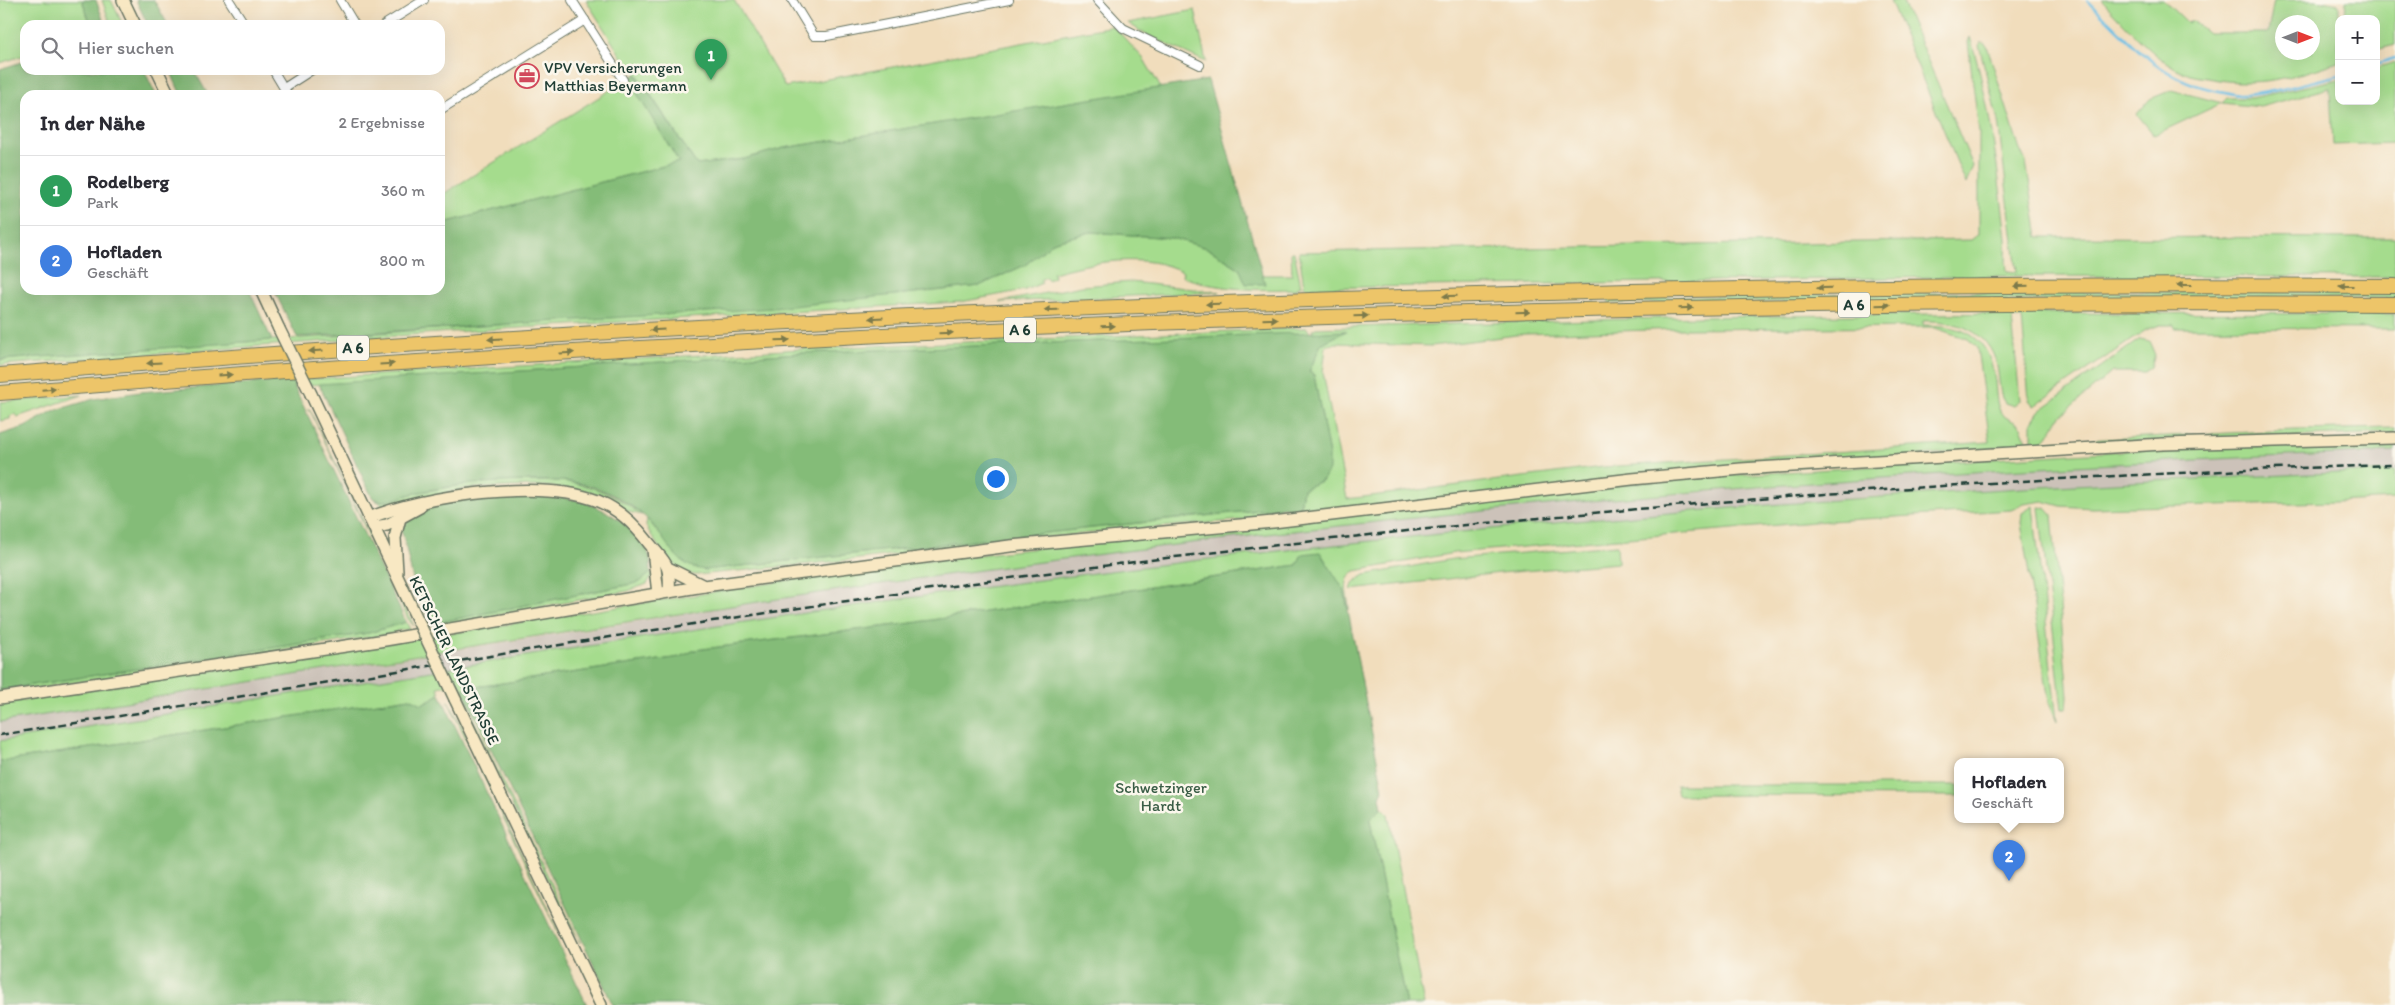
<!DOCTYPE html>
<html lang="de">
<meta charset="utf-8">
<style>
:root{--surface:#fff;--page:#f7f7f7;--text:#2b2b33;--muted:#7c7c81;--line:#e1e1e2;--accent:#b45309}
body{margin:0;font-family:Itim,sans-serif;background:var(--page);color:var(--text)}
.controls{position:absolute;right:15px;top:15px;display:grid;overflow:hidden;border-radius:10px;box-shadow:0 5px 20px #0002}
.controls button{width:45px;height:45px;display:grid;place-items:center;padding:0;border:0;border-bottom:1px solid var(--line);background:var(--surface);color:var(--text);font:25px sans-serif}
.compass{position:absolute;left:2275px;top:15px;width:45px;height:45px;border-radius:50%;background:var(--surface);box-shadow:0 5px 20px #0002;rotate:90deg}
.you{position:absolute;left:995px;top:478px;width:18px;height:18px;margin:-12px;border:4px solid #fff;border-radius:50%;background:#1a73e8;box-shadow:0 0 0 8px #1a73e833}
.badge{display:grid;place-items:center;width:32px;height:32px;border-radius:50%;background:var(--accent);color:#fff;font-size:16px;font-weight:700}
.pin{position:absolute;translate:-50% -41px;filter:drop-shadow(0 1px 2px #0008)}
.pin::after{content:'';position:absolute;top:26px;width:18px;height:15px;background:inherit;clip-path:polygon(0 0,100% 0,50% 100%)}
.popup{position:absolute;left:1954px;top:758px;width:110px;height:65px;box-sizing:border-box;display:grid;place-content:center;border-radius:10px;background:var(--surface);filter:drop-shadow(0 1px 4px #0005);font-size:16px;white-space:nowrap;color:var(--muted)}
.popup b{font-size:19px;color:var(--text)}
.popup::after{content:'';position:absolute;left:50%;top:100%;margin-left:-10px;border:10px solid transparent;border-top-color:var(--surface)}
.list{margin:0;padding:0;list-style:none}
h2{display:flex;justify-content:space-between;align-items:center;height:65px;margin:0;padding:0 20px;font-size:21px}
h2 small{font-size:16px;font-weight:400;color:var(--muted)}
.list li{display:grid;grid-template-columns:32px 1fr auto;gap:15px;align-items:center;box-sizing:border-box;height:70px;padding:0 20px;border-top:1px solid var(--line)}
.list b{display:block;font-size:19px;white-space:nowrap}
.list p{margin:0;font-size:16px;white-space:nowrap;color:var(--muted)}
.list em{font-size:16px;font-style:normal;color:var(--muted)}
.icon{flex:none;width:28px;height:28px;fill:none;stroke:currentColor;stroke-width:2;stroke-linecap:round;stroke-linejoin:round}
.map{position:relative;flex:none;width:2395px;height:1005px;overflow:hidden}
.search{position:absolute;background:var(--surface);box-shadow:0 5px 20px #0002;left:20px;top:20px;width:425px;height:55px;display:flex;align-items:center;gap:12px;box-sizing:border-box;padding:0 18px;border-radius:15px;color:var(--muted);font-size:19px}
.panel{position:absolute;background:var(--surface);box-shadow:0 5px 20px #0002;left:20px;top:90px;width:425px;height:205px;border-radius:15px}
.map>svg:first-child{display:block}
.industrial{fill:#ccc2b9}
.green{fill:#a5dc8d;stroke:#628c60;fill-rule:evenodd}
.forest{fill:#84bc78;stroke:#527c56}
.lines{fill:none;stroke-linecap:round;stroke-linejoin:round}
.stream{stroke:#68bee5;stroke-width:2.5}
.street-casing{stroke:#687564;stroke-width:10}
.secondary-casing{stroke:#687564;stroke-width:14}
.highway-casing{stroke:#687564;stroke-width:16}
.street{stroke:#fff;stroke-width:8}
.secondary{stroke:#f8e8c3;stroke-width:11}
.highway{stroke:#edc569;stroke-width:14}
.rail{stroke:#1f3d34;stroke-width:2.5;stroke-dasharray:8 4;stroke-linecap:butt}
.secondary-bridge-casing{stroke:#687564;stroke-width:14;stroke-linecap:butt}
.secondary-bridge{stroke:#f8e8c3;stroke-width:11}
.oneway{fill:#7c7a4c}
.labels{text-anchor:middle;stroke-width:5;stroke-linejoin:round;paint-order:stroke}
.shield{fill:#fbf7ec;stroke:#61756b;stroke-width:1}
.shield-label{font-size:15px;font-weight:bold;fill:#1f3d34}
.poi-label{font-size:16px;fill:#1f3d34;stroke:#fbf7ec;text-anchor:start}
.street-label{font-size:16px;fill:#1f3d34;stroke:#fbf7ec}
.park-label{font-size:16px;fill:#3a5d46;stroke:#fbf7ec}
</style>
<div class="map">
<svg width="2395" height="1005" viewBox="0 0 2395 1005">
<rect width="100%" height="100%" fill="#fbf7ec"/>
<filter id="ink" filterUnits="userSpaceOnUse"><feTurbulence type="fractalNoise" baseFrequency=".02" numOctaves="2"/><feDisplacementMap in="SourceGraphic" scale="10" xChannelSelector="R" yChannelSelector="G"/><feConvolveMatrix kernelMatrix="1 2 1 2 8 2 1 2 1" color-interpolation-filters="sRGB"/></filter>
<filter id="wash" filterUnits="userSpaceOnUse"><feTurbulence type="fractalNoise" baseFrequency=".0096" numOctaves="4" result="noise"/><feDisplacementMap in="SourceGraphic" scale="20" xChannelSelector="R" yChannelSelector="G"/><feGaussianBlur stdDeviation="1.12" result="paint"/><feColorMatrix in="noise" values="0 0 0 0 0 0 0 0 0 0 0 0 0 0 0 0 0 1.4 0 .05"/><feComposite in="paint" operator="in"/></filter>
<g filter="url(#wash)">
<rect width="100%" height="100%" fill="#f1ddbc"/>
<path class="industrial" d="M 2395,452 L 2395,471 L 2126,482 L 1868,497 L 1530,525 L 1213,559 L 951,593 L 775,618 L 0,741 L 0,722 L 773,600 L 948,574 L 1211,540 L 1528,506 L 1867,479 L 2126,463 Z"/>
<g class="green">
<path d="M 0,0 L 82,0 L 91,25 L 25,25 L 25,55 L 0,63 Z"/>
<path d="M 102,0 L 111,0 L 123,25 L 111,25 Z"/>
<path d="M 586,0 L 734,0 L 785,87 L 1113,26 L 1143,58 L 1161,88 L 784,148 L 744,159 L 697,165 L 633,68 L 629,69 Z"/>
<path d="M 1890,0 L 1902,0 L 1973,166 L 1966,184 Z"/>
<path d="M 2101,0 L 2163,0 L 2187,23 L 2193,21 L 2208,33 L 2268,33 L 2274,0 L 2316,0 L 2339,4 L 2338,62 C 2292,78 2256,88 2207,78 C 2200,77 2191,76 2185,73 C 2152,58 2126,25 2101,0 ZM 2282,22 L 2312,22 L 2312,52 L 2282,52 Z"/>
<path d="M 2346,0 L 2395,0 L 2395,45 L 2376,50 L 2376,19 L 2345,19 Z"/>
<path d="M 1195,10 L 1206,62 L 1145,34 L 1128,23 Z"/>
<path d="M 1970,37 C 1990,103 1998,170 2006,238 C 2007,250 2005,259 2007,271 L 2017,272 L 1998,121 L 1979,45 L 1982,42 L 1987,46 L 2019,147 L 2026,162 L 2038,237 L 2395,238 L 2395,277 L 2002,276 L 1307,288 L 1304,286 L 1299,252 L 1971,240 L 1979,234 L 1979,133 L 1968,42 Z"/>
<path d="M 2395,62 L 2395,143 L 2333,145 L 2330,88 L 2260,107 L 2222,103 L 2154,135 L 2137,114 L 2150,99 L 2172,90 L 2222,103 L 2227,98 L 2252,98 L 2339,79 L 2339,101 L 2376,101 L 2376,68 Z"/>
<path d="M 628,79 L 679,162 L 440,224 L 440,196 Z"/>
<path d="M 1090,232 L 1172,238 L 1207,248 L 1264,284 L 1262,275 L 1292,275 L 1291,252 L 1294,252 L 1301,286 L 1297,286 L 1298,289 C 1260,290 1217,291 1182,276 L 1183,272 C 1146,252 1091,262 1053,273 L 1054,277 L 1048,280 L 1046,277 L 1040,280 L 1042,283 L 1025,290 L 960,302 L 450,332 L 0,365 L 0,360 C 243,340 486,328 728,308 C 812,301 896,296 979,286 L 1025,265 L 1055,241 Z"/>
<path d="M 1131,282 L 1220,292 L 1000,302 L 1082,286 Z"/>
<path d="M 2000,292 L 2395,292 L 2395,298 L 1609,303 L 1609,298 Z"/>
<path d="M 2011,313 L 2395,314 L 2395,329 L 2175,328 L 2174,325 L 2160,325 L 2146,330 L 2034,406 L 2029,400 L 2022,318 L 2012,318 L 2020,401 L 2014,406 L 2005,403 L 2002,398 C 1999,387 1999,377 1997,366 C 1989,330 1956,320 1923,321 L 1923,325 C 1966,325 1989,336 1995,381 C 1996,391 1996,403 2000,411 C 2005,420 2015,420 2021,427 L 2026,441 L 2032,440 L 2032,422 L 2039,411 L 2140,339 L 2149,341 L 2155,355 L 2151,367 L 2144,372 L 2112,372 L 2061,416 C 2053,425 2050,435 2042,442 L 2294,430 L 2395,428 L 2395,433 L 2015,446 L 1299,515 L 1303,489 L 1323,480 L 1329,455 L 1314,375 L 1309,372 L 1321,344 L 1345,331 L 1313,333 L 1312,330 L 1316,328 L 1700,317 ZM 1932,327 L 1968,339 L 1977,348 L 1990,442 L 1603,467 L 1347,499 L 1323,372 L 1326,346 L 1336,343 L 1432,346 L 1524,334 L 1681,329 Z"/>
<path d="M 1307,328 L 1310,333 L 799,353 L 294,386 L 291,380 L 802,349 Z"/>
<path d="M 82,395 L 17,417 L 15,414 L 10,416 L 10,419 L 0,421 L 0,402 Z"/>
<path d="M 309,408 L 414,626 L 408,619 Z"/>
<path d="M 2395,442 L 2395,452 C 1971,466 1547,498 1126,551 C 750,598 375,663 0,722 L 0,704 L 892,564 L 1687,478 L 2153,449 Z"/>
<path d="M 2395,471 L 2395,499 L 2335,502 L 2092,508 L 2061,506 L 2043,501 L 2024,504 L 2011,510 L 1813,522 L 1454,553 L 1355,571 C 1340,581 1349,597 1349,610 L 1344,589 L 1302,554 L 1297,565 L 905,624 L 695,650 L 680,657 L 462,689 L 459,683 L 438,687 L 440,694 L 422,704 L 410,698 L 0,762 L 0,741 C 375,681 750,616 1126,569 C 1548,517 1971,485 2395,471 Z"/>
<path d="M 560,481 C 592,485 616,495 642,515 L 629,512 L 602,495 L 584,490 L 543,486 L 468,488 L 385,507 L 372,497 L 376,501 L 387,501 L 415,493 L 482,482 Z"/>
<path d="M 2033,506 L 2057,721 L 2049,702 L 2021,523 L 2022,513 Z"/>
<path d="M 2039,507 L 2046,508 L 2052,515 L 2068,696 L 2067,709 L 2062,709 Z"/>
<path d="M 1279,508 L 1280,515 L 1267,518 L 1022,539 L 850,560 L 696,575 C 675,574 655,543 646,526 L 647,519 L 662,537 L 705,570 Z"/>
<path d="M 1617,545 L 1618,563 L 1500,573 L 1351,590 L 1354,582 L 1365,575 L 1453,559 Z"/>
<path d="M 651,573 L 653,575 L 647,584 L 628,591 L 448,624 L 431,624 L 632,584 Z"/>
<path d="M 406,622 L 410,629 L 396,631 L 396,633 L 0,694 L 0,690 L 369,633 Z"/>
<path d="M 461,698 L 463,698 L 580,943 L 565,917 Z"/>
<path d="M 448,701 L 461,724 L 562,939 L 562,941 Z"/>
<path d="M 1676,785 L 1958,785 L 1958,796 L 1678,795 Z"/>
<path d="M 1382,808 L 1388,814 L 1424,1005 L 1406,1005 L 1370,820 Z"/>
</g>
<g class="forest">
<path d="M 82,0 L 96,0 L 105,25 L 91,25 Z"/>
<path d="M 136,0 L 154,0 L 168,25 L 148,25 Z"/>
<path d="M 25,61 L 25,70 L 144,70 L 156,95 L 25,95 L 25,290 L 249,290 L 272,340 L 0,360 L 0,69 Z"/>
<path d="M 170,70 L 194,70 L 208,95 L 181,95 Z"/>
<path d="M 636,74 L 697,165 L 744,159 L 784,148 L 1208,80 L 1265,284 L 1246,284 L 1239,268 L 1207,248 L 1172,238 L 1091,232 L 1055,241 L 1025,265 L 979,286 L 774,308 L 297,337 L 274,290 L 440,290 L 440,224 L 679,162 L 628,79 Z"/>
<path d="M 1346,331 L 1321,344 L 1309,372 L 1314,375 L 1329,455 L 1329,470 L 1323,480 L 1303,489 L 1299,513 L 1287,514 L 1286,507 L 705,570 C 673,567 667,537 645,517 C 622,496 591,482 559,481 C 511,480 462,483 415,493 C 402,496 384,507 372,497 L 319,384 L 800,353 Z"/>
<path d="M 291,380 L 406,622 L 369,633 L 0,690 L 0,435 L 25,427 L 53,411 L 94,399 L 140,392 Z"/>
<path d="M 488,497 C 516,497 548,494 576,500 C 603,506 643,530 650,558 C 651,563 650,568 651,573 L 640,582 L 632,584 L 431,624 L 414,584 L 403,535 L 401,531 C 414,501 459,501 488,497 Z"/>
<path d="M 1320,552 L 1344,590 L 1383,790 L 1380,797 L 1382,808 L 1370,820 L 1406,1005 L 613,1005 L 462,689 L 680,657 L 695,650 L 905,624 L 1297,565 L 1302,554 Z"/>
<path d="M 440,694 L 587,1005 L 0,1005 L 0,762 L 410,698 L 422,704 Z"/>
</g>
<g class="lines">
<g class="stream">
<path d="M 2087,0 C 2130,41 2158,80 2219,91 C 2228,92 2237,96 2246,95 C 2278,92 2308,82 2339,75"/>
<path d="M 2376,64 L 2395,58"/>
</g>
</g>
</g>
<g filter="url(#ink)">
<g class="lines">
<defs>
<g id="street">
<path d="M 229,0 L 245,25"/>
<path d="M 340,0 L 355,25"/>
<path d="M 572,0 L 623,80"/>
<path d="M 792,0 L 814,36 L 827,36 L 1009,0"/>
<path d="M 1097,0 L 1123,28 L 1200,65"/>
<path d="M 384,25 L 424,0"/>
<path d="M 273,70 L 288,95"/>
<path d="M 284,88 L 312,70"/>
<path d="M 440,110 L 585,20"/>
</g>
<g id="secondary">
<path d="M 123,0 L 135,25"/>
<path d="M 157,70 L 169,95"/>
<path d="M 261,290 L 279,329"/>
<path d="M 311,394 L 420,625"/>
<path d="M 369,518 C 425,495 542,479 598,501 C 619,509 635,525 648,542 C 665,563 671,563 669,592"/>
<path d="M 374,527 L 387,525 L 420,507"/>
<path d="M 653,550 L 658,594"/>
<path d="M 670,569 L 704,586"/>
<path d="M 397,572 L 395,538 L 400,518"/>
<path d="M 0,698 L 379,641 L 704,586 L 1010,546 L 1273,522 L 1632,479 L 1741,469 L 2163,444 L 2395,438"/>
<path d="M 455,699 L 601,1005"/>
</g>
<g id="highway">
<path d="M 0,375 C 796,310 1596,280 2395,286"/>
<path d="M 0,393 C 796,327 1596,298 2395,304"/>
</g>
</defs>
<use href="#street" class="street-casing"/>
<use href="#secondary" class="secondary-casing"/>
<use href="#highway" class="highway-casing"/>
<use href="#street" class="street"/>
<use href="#secondary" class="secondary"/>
<use href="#highway" class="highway"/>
<path class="rail" d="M 0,735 C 375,676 750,610 1126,563 C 1547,511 1971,477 2395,465"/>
<defs>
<g id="secondary-bridge">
<path d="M 279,329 L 311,394"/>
<path d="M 420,625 L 455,699"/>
</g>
</defs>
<use href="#secondary-bridge" class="secondary-bridge-casing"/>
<use href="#secondary-bridge" class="secondary-bridge"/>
</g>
<defs><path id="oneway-solid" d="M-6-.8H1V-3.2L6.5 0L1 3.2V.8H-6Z" transform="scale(1.25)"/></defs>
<g class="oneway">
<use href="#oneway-solid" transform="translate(2184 285) rotate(180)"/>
<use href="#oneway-solid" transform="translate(2021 286) rotate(179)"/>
<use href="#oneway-solid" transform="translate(2346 286) rotate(-180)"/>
<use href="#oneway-solid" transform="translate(1824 288) rotate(179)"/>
<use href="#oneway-solid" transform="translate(1450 296) rotate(178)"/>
<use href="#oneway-solid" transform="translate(1213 304) rotate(178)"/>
<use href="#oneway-solid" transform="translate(1883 305) rotate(-1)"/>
<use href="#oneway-solid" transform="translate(1686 308) rotate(-1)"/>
<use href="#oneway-solid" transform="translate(1051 310) rotate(178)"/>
<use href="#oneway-solid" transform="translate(1523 312) rotate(-1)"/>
<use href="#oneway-solid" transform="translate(1361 316) rotate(-1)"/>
<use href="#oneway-solid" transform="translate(876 318) rotate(177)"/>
<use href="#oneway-solid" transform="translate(1270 319) rotate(-2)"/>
<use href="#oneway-solid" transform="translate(1108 326) rotate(-2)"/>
<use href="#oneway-solid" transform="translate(657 330) rotate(177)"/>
<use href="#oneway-solid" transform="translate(946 333) rotate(-2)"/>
<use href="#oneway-solid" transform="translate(495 339) rotate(176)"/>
<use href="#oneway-solid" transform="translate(783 340) rotate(-2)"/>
<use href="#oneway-solid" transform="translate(316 351) rotate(176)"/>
<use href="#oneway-solid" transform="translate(567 353) rotate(-4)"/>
<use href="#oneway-solid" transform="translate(154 363) rotate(176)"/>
<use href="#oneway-solid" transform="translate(387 364) rotate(-3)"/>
<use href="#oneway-solid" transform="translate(225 375) rotate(-4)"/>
<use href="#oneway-solid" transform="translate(49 389) rotate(-5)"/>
</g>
</g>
<defs>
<symbol id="office-ring" viewBox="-11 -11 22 22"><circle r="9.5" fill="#fbf7ec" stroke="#d1495b" stroke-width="1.5"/><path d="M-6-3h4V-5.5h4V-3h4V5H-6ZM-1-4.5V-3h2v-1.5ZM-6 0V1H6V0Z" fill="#d1495b"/></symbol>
</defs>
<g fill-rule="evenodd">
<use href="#office-ring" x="513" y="62" width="28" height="28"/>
</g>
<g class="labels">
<g class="shield">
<rect x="1838" y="292.5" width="32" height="25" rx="4"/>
<rect x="1004" y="317.5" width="32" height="25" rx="4"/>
<rect x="337" y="335.5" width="32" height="25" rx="4"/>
</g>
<g class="shield-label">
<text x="1854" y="310">A 6</text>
<text x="1020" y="335">A 6</text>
<text x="353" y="353">A 6</text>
</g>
<g class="poi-label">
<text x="544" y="73">VPV Versicherungen<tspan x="544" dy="18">Matthias Beyermann</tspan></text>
</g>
<g class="street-label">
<text transform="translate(455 660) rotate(64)" y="6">KETSCHER LANDSTRASSE</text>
</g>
<g class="park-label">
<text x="1161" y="793">Schwetzinger<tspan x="1161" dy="18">Hardt</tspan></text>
</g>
</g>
</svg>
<div class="controls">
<button>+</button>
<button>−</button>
</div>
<svg class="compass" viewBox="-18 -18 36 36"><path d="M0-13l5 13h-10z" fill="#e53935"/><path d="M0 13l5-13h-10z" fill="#7c7c81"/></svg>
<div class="you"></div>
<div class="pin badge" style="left:711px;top:80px;background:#2e9e5b">1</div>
<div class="pin badge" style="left:2009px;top:881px;background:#3f7fe0">2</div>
<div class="popup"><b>Hofladen</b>Geschäft</div>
<div class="search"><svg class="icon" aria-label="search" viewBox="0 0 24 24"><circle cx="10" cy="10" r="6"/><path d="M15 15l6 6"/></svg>Hier suchen</div>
<section class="panel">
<h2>In der Nähe<small>2 Ergebnisse</small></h2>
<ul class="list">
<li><span class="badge" style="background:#2e9e5b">1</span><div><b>Rodelberg</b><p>Park</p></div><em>360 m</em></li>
<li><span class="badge" style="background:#3f7fe0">2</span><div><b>Hofladen</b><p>Geschäft</p></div><em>800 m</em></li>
</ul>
</section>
</div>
